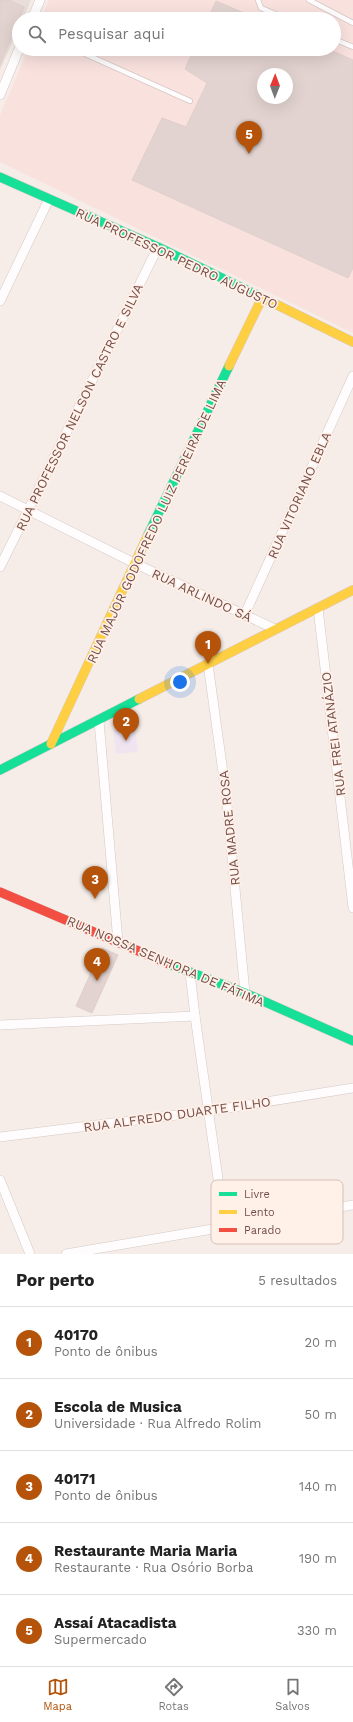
<!DOCTYPE html>
<html lang="pt">
<meta charset="utf-8">
<style>
:root{--surface:#fff;--page:#f2f2f2;--text:#222;--muted:#767676;--line:#e0e0e0;--accent:#b45309}
body{margin:0;font-family:"Work Sans",sans-serif;background:var(--page);color:var(--text)}
.compass{position:absolute;left:257px;top:68px;width:36px;height:36px;border-radius:50%;background:var(--surface);box-shadow:0 4px 16px #0002;rotate:1deg}
.you{position:absolute;left:180px;top:682px;width:14px;height:14px;margin:-10px;border:3px solid #fff;border-radius:50%;background:#1a73e8;box-shadow:0 0 0 6px #1a73e833}
.badge{display:grid;place-items:center;width:26px;height:26px;border-radius:50%;background:var(--accent);color:#fff;font-size:13px;font-weight:700}
.pin{position:absolute;translate:-50% -33px;filter:drop-shadow(0 1px 2px #0008)}
.pin::after{content:'';position:absolute;top:21px;width:14px;height:12px;background:inherit;clip-path:polygon(0 0,100% 0,50% 100%)}
.list{margin:0;padding:0;list-style:none}
h2{display:flex;justify-content:space-between;align-items:center;height:52px;margin:0;padding:0 16px;font-size:17px}
h2 small{font-size:13px;font-weight:400;color:var(--muted)}
.list li{display:grid;grid-template-columns:26px 1fr auto;gap:12px;align-items:center;box-sizing:border-box;height:72px;padding:0 16px;border-top:1px solid var(--line)}
.list b{display:block;font-size:15px;white-space:nowrap}
.list p{margin:0;font-size:13px;white-space:nowrap;color:var(--muted)}
.list em{font-size:13px;font-style:normal;color:var(--muted)}
.icon{flex:none;width:22px;height:22px;fill:none;stroke:currentColor;stroke-width:2;stroke-linecap:round;stroke-linejoin:round}
.map{position:relative;flex:none;width:353px;height:1254px;overflow:hidden}
.search{position:absolute;background:var(--surface);box-shadow:0 4px 16px #0002;left:12px;right:12px;top:12px;height:44px;display:flex;align-items:center;gap:10px;box-sizing:border-box;padding:0 14px;border-radius:22px;color:var(--muted);font-size:15px}
.sheet{height:412px;background:var(--surface)}
nav{display:flex;justify-content:space-around;align-items:center;box-sizing:border-box;height:56px;border-top:1px solid var(--line);background:var(--surface);font-size:11px;color:var(--muted)}
nav a{display:grid;justify-items:center;gap:2px}
nav .on{color:var(--accent)}
.map>svg:first-child{display:block}
.commercial{fill:#f9e1de;fill-rule:evenodd}
.industrial{fill:#e8ddd9}
.education{fill:#efe5f1}
.building{fill:#e2d3d0;stroke:#dfcfca;fill-rule:evenodd}
.lines{fill:none;stroke-linecap:round;stroke-linejoin:round}
.lane-casing{stroke:#d4c9c5;stroke-width:6}
.street-casing{stroke:#d4c9c5;stroke-width:10}
.fast-casing{stroke:#d5c8c4;stroke-width:10}
.slow-casing{stroke:#d5c8c4;stroke-width:10}
.jam-casing{stroke:#d5c8c4;stroke-width:10}
.lane{stroke:#fefcfc;stroke-width:4.5}
.street{stroke:#fefcfc;stroke-width:9}
.fast{stroke:#16e098;stroke-width:9}
.slow{stroke:#ffcf43;stroke-width:9}
.jam{stroke:#f24e42;stroke-width:9}
.labels{text-anchor:middle;stroke-width:3.5;stroke-linejoin:round;paint-order:stroke}
.street-label{font-size:13px;fill:#734e49;stroke:#fff0e8}
.key{fill:#fff0e8;stroke:#d5bfb8;stroke-width:1}
.key-label{font-size:11px;fill:#734e49}
</style>
<div class="map">
<svg width="353" height="1254" viewBox="0 0 353 1254">
<rect width="100%" height="100%" fill="#f6ede8"/>
<path class="commercial" d="M 49,0 L 353,0 L 353,333 L 0,162 L 0,115 L 28,49 L 334,49 L 334,19 L 41,19 ZM 263,74 L 287,74 L 287,98 L 263,98 Z"/>
<path class="industrial" d="M 0,0 L 31,0 L 23,19 L 19,19 L 19,27 L 0,70 Z"/>
<path class="education" d="M 134,721 L 138,752 L 116,754 L 113,730 Z"/>
<g class="building">
<path d="M 0,0 L 9,0 L 24,7 L 0,65 Z"/>
<path d="M 216,1 L 258,19 L 208,19 Z"/>
<path d="M 194,49 L 328,49 L 353,60 L 353,268 L 348,278 L 132,180 L 162,118 L 186,127 L 207,83 L 185,69 ZM 263,74 L 287,74 L 287,98 L 263,98 Z"/>
<path d="M 102,948 L 118,955 L 92,1013 L 76,1006 Z"/>
</g>
<g class="lines">
<defs>
<g id="lane">
<path d="M 258,0 L 261,8 L 287,19"/>
<path d="M 309,0 L 353,23"/>
<path d="M 334,39 L 353,47"/>
<path d="M 74,49 L 190,101"/>
</g>
<g id="street">
<path d="M 32,19 L 40,0"/>
<path d="M 0,95 L 19,49"/>
<path d="M 0,301 L 49,199"/>
<path d="M 0,496 L 134,563 L 275,629"/>
<path d="M 0,567 L 158,247"/>
<path d="M 318,608 L 353,908"/>
<path d="M 245,614 L 353,376"/>
<path d="M 208,664 L 226,794 L 245,993"/>
<path d="M 99,721 L 118,942"/>
<path d="M 190,973 L 195,1016 L 225,1228"/>
<path d="M 0,1025 L 195,1016"/>
<path d="M 0,1137 L 209,1111 L 353,1088"/>
<path d="M 0,1180 L 30,1254"/>
<path d="M 66,1254 L 353,1205"/>
</g>
<g id="fast">
<path d="M 0,177 L 158,247 L 259,296"/>
<path d="M 148,535 L 229,366"/>
<path d="M 0,770 L 139,699"/>
<path d="M 169,964 L 245,993 L 353,1041"/>
</g>
<g id="slow">
<path d="M 259,296 L 353,342"/>
<path d="M 229,366 L 262,298"/>
<path d="M 139,699 L 353,590"/>
<path d="M 51,744 L 148,535"/>
</g>
<path id="jam" d="M 0,892 L 169,964"/>
</defs>
<use href="#lane" class="lane-casing"/>
<use href="#street" class="street-casing"/>
<use href="#fast" class="fast-casing"/>
<use href="#slow" class="slow-casing"/>
<use href="#jam" class="jam-casing"/>
<use href="#lane" class="lane"/>
<use href="#street" class="street"/>
<use href="#fast" class="fast"/>
<use href="#slow" class="slow"/>
<use href="#jam" class="jam"/>
</g>
<g class="labels">
<g class="street-label">
<text transform="translate(177 258) rotate(25)" y="5">RUA PROFESSOR PEDRO AUGUSTO</text>
<text transform="translate(79 407) rotate(-64)" y="5">RUA PROFESSOR NELSON CASTRO E SILVA</text>
<text transform="translate(299 495) rotate(-66)" y="5">RUA VITORIANO EBLA</text>
<text transform="translate(156 521) rotate(-65)" y="5">RUA MAJOR GODOFREDO LUIZ PEREIRA DE LIMA</text>
<text transform="translate(202 595) rotate(25)" y="5">RUA ARLINDO SÁ</text>
<text transform="translate(333 734) rotate(-97)" y="5">RUA FREI ATANÁZIO</text>
<text transform="translate(229 828) rotate(-96)" y="5">RUA MADRE ROSA</text>
<text transform="translate(166 961) rotate(23)" y="5">RUA NOSSA SENHORA DE FÁTIMA</text>
<text transform="translate(177 1114) rotate(-8)" y="5">RUA ALFREDO DUARTE FILHO</text>
</g>
</g>
<rect x="211" y="1180" width="132" height="64" rx="6" class="key"/>
<rect x="219" y="1192" width="18" height="4" fill="#16e098"/>
<rect x="219" y="1210" width="18" height="4" fill="#ffcf43"/>
<rect x="219" y="1228" width="18" height="4" fill="#f24e42"/>
<g class="key-label">
<text x="244" y="1198">Livre</text>
<text x="244" y="1216">Lento</text>
<text x="244" y="1234">Parado</text>
</g>
</svg>
<svg class="compass" viewBox="-18 -18 36 36"><path d="M0-13l5 13h-10z" fill="#e53935"/><path d="M0 13l5-13h-10z" fill="#767676"/></svg>
<div class="you"></div>
<div class="pin badge" style="left:208px;top:664px">1</div>
<div class="pin badge" style="left:126px;top:741px">2</div>
<div class="pin badge" style="left:95px;top:899px">3</div>
<div class="pin badge" style="left:97px;top:981px">4</div>
<div class="pin badge" style="left:249px;top:154px">5</div>
<div class="search"><svg class="icon" aria-label="search" viewBox="0 0 24 24"><circle cx="10" cy="10" r="6"/><path d="M15 15l6 6"/></svg>Pesquisar aqui</div>
</div>
<section class="sheet">
<h2>Por perto<small>5 resultados</small></h2>
<ul class="list">
<li><span class="badge">1</span><div><b>40170</b><p>Ponto de ônibus</p></div><em>20 m</em></li>
<li><span class="badge">2</span><div><b>Escola de Musica</b><p>Universidade · Rua Alfredo Rolim</p></div><em>50 m</em></li>
<li><span class="badge">3</span><div><b>40171</b><p>Ponto de ônibus</p></div><em>140 m</em></li>
<li><span class="badge">4</span><div><b>Restaurante Maria Maria</b><p>Restaurante · Rua Osório Borba</p></div><em>190 m</em></li>
<li><span class="badge">5</span><div><b>Assaí Atacadista</b><p>Supermercado</p></div><em>330 m</em></li>
</ul>
</section>
<nav>
<a class="on"><svg class="icon" aria-label="map" viewBox="0 0 24 24"><path d="M3 6l6-2 6 2 6-2v14l-6 2-6-2-6 2zM9 4v14M15 6v14"/></svg>Mapa</a>
<a><svg class="icon" aria-label="directions" viewBox="0 0 24 24"><path d="M12 3l9 9-9 9-9-9zM9 14v-3h6M13 9l2 2-2 2"/></svg>Rotas</a>
<a><svg class="icon" aria-label="saved" viewBox="0 0 24 24"><path d="M7 4h10v16l-5-4-5 4z"/></svg>Salvos</a>
</nav>
